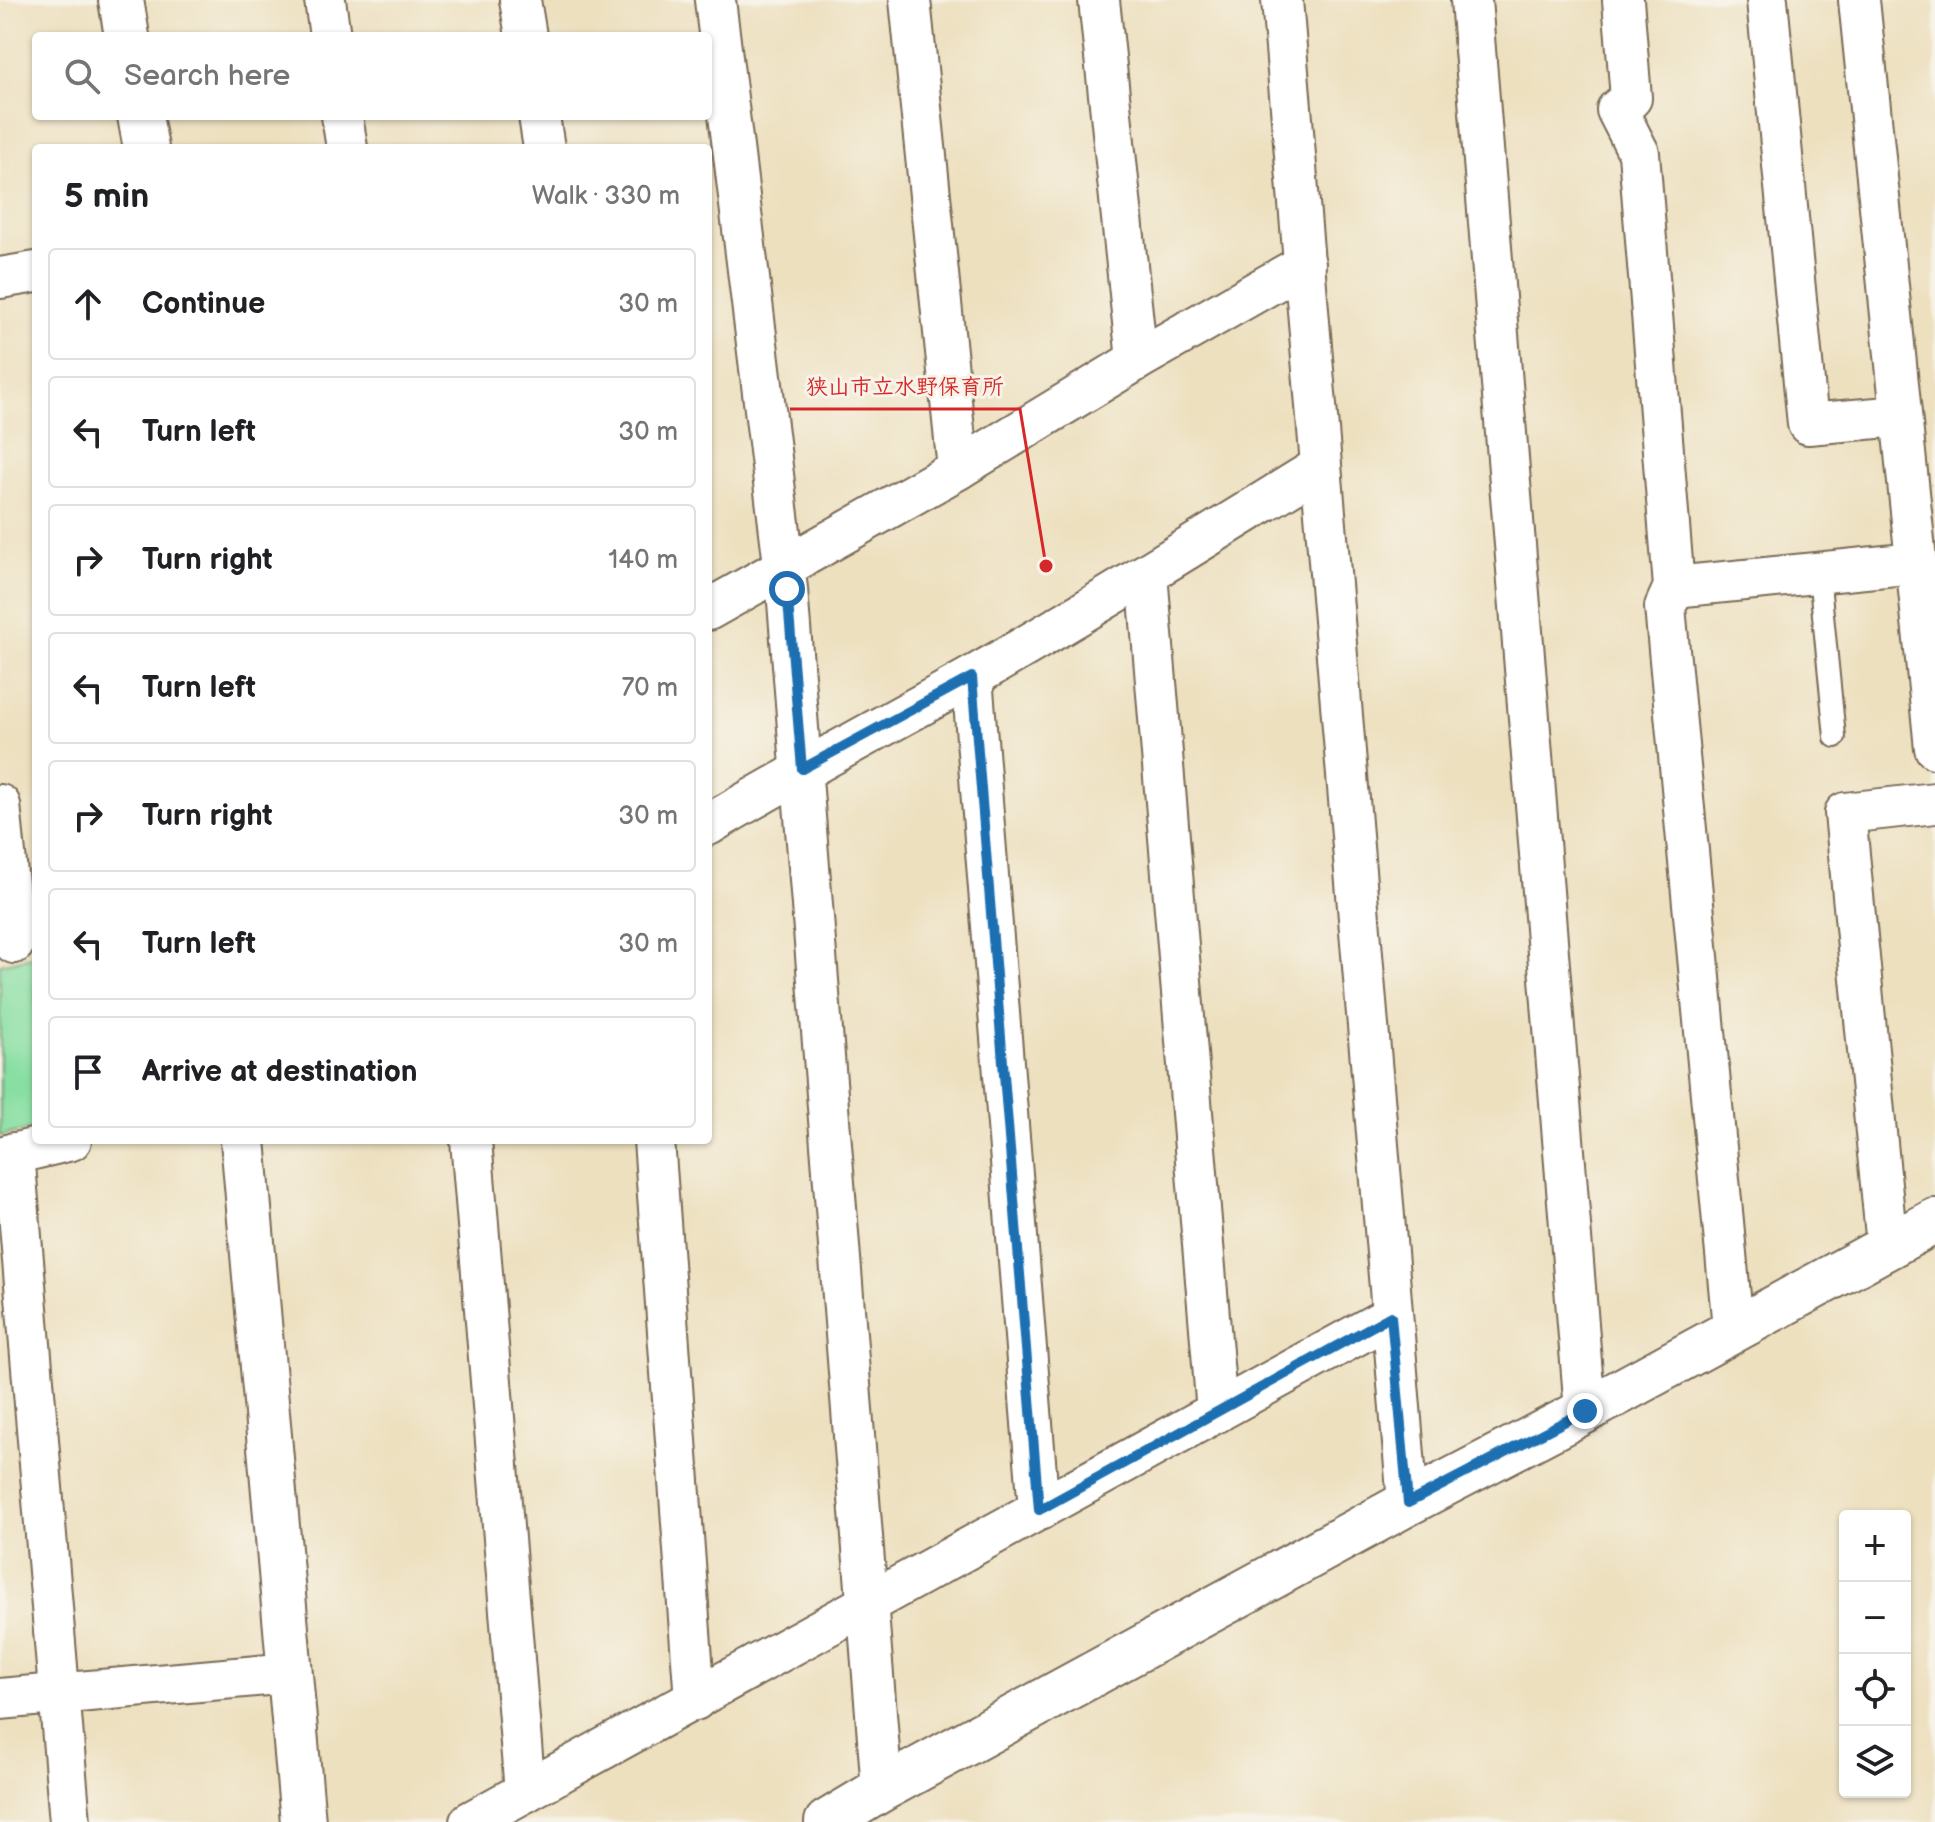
<!DOCTYPE html>
<meta charset="utf-8">
<style>
:root{--surface:#fff;--page:#f6f6f6;--text:#202124;--muted:#757577;--line:#e0e0e0}
body{margin:0;font-family:"Balsamiq Sans","Klee One",sans-serif;background:var(--page);color:var(--text)}
.controls{position:absolute;right:24px;bottom:24px;display:grid;overflow:hidden;border-radius:8px;box-shadow:0 2px 6px #0004}
.controls button{width:72px;height:72px;display:grid;place-items:center;padding:0;border:0;border-bottom:2px solid var(--line);background:var(--surface);color:var(--text);font:40px sans-serif}
.stop{position:absolute;width:24px;height:24px;margin:-18px;border:6px solid #1f6fb2;border-radius:50%;background:#fff}
.stop.end{background:#1f6fb2;border-color:#fff;box-shadow:0 2px 8px #0008}
.list{margin:0;padding:0;list-style:none}
h2{display:flex;justify-content:space-between;align-items:center;height:104px;margin:0;padding:0 32px;font-size:34px}
h2 small{font-size:26px;font-weight:400;color:var(--muted)}
.list li{display:grid;grid-template-columns:52px 1fr auto;gap:24px;align-items:center;box-sizing:border-box;height:112px;margin:0 16px 16px;padding:0 16px;border:2px solid var(--line);border-radius:8px}
.list b{display:block;font-size:30px;white-space:nowrap}
.list em{font-size:26px;font-style:normal;color:var(--muted)}
.icon{flex:none;width:44px;height:44px;fill:none;stroke:currentColor;stroke-width:2;stroke-linecap:round;stroke-linejoin:round}
.map{position:relative;flex:none;width:1935px;height:1822px;overflow:hidden}
.search{position:absolute;background:var(--surface);box-shadow:0 2px 6px #0004;left:32px;top:32px;width:680px;height:88px;display:flex;align-items:center;gap:20px;box-sizing:border-box;padding:0 28px;border-radius:8px;color:var(--muted);font-size:30px}
.panel{position:absolute;background:var(--surface);box-shadow:0 2px 6px #0004;left:32px;top:144px;width:680px;height:1000px;border-radius:8px}
.map>svg:first-child{display:block}
.green{fill:#88dfa3;stroke:#628460;stroke-width:2}
.lines{fill:none;stroke-linecap:round;stroke-linejoin:round}
.lane-casing{stroke:#796a56;stroke-width:24}
.street-casing{stroke:#796a56;stroke-width:44}
.secondary-casing{stroke:#796a56;stroke-width:48}
.lane{stroke:#fff;stroke-width:20}
.street{stroke:#fff;stroke-width:40}
.secondary{stroke:#fff;stroke-width:44}
.route{stroke:#1f6fb2;stroke-width:10}
.leader{fill:none;stroke:#d62828;stroke-width:3}
.callout-dot{fill:#d62828;stroke:#f7f3e8;stroke-width:3}
.callout-label{font-size:22px;text-anchor:middle;font-weight:bold;fill:#d62828;stroke:#f7f3e8;stroke-width:6;stroke-linejoin:round;paint-order:stroke}
</style>
<div class="map">
<svg width="1935" height="1822" viewBox="0 0 1935 1822">
<rect width="100%" height="100%" fill="#f7f3e8"/>
<filter id="ink" filterUnits="userSpaceOnUse"><feTurbulence type="fractalNoise" baseFrequency=".0125" numOctaves="2"/><feDisplacementMap in="SourceGraphic" scale="16" xChannelSelector="R" yChannelSelector="G"/><feConvolveMatrix kernelMatrix="1 2 1 2 8 2 1 2 1" color-interpolation-filters="sRGB"/></filter>
<filter id="wash" filterUnits="userSpaceOnUse"><feTurbulence type="fractalNoise" baseFrequency=".006" numOctaves="4" result="noise"/><feDisplacementMap in="SourceGraphic" scale="32" xChannelSelector="R" yChannelSelector="G"/><feGaussianBlur stdDeviation="1.8" result="paint"/><feColorMatrix in="noise" values="0 0 0 0 0 0 0 0 0 0 0 0 0 0 0 0 0 1.4 0 .05"/><feComposite in="paint" operator="in"/></filter>
<g filter="url(#wash)">
<rect width="100%" height="100%" fill="#ede0bf"/>
<path class="green" d="M 36,956 L 36,1128 L 0,1136 L 0,964 Z"/>
</g>
<g filter="url(#ink)">
<g class="lines">
<defs>
<path id="lane" d="M 1819,574 L 1835,737"/>
<g id="street">
<path d="M 325,0 L 330,36"/>
<path d="M 520,0 L 526,36"/>
<path d="M 715,0 L 787,589 L 882,1789"/>
<path d="M 910,0 L 958,469"/>
<path d="M 1099,0 L 1137,360"/>
<path d="M 1282,0 L 1408,1503"/>
<path d="M 1471,0 L 1585,1411"/>
<path d="M 1623,0 L 1631,98 L 1617,110 L 1639,153 L 1674,587 L 1665,607 L 1733,1328"/>
<path d="M 1767,0 L 1808,424 L 1900,416"/>
<path d="M 1859,0 L 1935,748"/>
<path d="M 342,116 L 347,148"/>
<path d="M 539,116 L 544,148"/>
<path d="M 0,278 L 36,272"/>
<path d="M 1147,574 L 1217,1412"/>
<path d="M 1674,587 L 1915,563"/>
<path d="M 708,610 L 958,469 L 1137,360 L 1305,264"/>
<path d="M 972,677 L 1039,1510"/>
<path d="M 0,805 L 14,943"/>
<path d="M 708,825 C 795,773 884,726 972,677 C 1090,610 1205,538 1320,467"/>
<path d="M 471,1140 L 525,1792"/>
<path d="M 654,1140 L 695,1700"/>
<path d="M 14,1153 L 70,1822"/>
<path d="M 0,1157 L 71,1140"/>
<path d="M 1887,1246 L 1845,813 L 1935,803"/>
<path d="M 0,1699 L 290,1673"/>
<path d="M 470,1822 L 1391,1316"/>
</g>
<g id="secondary">
<path d="M 121,0 L 127,36"/>
<path d="M 140,116 L 146,148"/>
<path d="M 243,1140 L 303,1822"/>
<path d="M 827,1822 L 882,1789 L 1408,1503 L 1585,1411 L 1935,1221"/>
</g>
</defs>
<use href="#lane" class="lane-casing"/>
<use href="#street" class="street-casing"/>
<use href="#secondary" class="secondary-casing"/>
<use href="#lane" class="lane"/>
<use href="#street" class="street"/>
<use href="#secondary" class="secondary"/>
</g>
</g>
<g class="lines" filter="url(#ink)">
<path class="route" d="M 787,589 L 802,769 L 972,677 L 1039,1510 L 1391,1316 L 1408,1503 L 1585,1411"/>
</g>
<path class="leader" d="M1046 566L1020 409H790"/>
<circle class="callout-dot" cx="1046" cy="566" r="8"/>
<g class="callout-label">
<text x="905" y="394">狭山市立水野保育所</text>
</g>
</svg>
<div class="controls">
<button>+</button>
<button>−</button>
<button><svg class="icon" aria-label="locate" viewBox="0 0 24 24"><circle cx="12" cy="12" r="6"/><path d="M12 2v4M12 18v4M2 12h4M18 12h4"/></svg></button>
<button><svg class="icon" aria-label="layers" viewBox="0 0 24 24"><path d="M12 4l9 5-9 5-9-5zM3 14l9 5 9-5"/></svg></button>
</div>
<div class="stop" style="left:787px;top:589px"></div>
<div class="stop end" style="left:1585px;top:1411px"></div>
<div class="search"><svg class="icon" aria-label="search" viewBox="0 0 24 24"><circle cx="10" cy="10" r="6"/><path d="M15 15l6 6"/></svg>Search here</div>
<section class="panel">
<h2>5 min<small>Walk · 330 m</small></h2>
<ul class="list">
<li><svg class="icon" aria-label="ahead" viewBox="0 0 24 24"><path d="M12 20V5M6 11l6-6 6 6"/></svg><div><b>Continue</b></div><em>30 m</em></li>
<li><svg class="icon" aria-label="left" viewBox="0 0 24 24"><path d="M17 20v-9H6M10 6l-5 5 5 5"/></svg><div><b>Turn left</b></div><em>30 m</em></li>
<li><svg class="icon" aria-label="right" viewBox="0 0 24 24"><path d="M7 20v-9h11M14 6l5 5-5 5"/></svg><div><b>Turn right</b></div><em>140 m</em></li>
<li><svg class="icon" aria-label="left" viewBox="0 0 24 24"><path d="M17 20v-9H6M10 6l-5 5 5 5"/></svg><div><b>Turn left</b></div><em>70 m</em></li>
<li><svg class="icon" aria-label="right" viewBox="0 0 24 24"><path d="M7 20v-9h11M14 6l5 5-5 5"/></svg><div><b>Turn right</b></div><em>30 m</em></li>
<li><svg class="icon" aria-label="left" viewBox="0 0 24 24"><path d="M17 20v-9H6M10 6l-5 5 5 5"/></svg><div><b>Turn left</b></div><em>30 m</em></li>
<li><svg class="icon" aria-label="arrive" viewBox="0 0 24 24"><path d="M6 21V4h12l-3 4 3 4H6"/></svg><div><b>Arrive at destination</b></div></li>
</ul>
</section>
</div>
